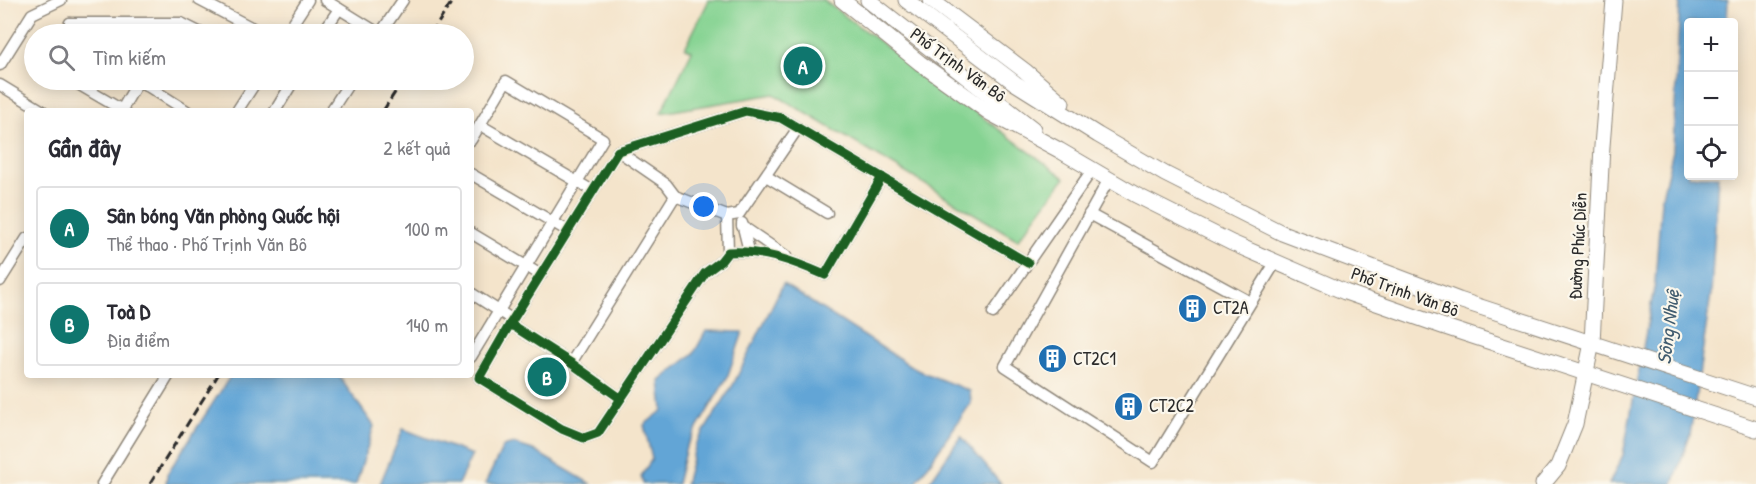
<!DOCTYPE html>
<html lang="vi">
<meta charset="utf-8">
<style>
:root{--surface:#fff;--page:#f2f2f3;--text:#2b2b33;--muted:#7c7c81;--line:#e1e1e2;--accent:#0f766e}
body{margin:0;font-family:"Patrick Hand",sans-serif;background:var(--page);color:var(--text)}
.controls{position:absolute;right:18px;top:18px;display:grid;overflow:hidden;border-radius:6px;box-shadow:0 3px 15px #0003}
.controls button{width:54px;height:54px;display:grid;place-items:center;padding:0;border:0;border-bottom:2px solid var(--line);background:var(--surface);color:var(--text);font:30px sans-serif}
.you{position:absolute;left:704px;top:207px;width:21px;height:21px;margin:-15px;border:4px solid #fff;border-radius:50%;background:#1a73e8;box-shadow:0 0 0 9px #1a73e833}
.badge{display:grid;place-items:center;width:39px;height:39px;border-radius:50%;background:var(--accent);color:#fff;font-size:20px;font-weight:700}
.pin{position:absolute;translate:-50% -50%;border:3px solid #fff;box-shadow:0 2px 6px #0006}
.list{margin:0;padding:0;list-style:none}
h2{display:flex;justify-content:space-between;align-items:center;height:78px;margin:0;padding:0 24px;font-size:26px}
h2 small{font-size:20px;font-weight:400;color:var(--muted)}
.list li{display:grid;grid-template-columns:39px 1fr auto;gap:18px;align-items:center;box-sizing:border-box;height:84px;margin:0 12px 12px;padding:0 12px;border:2px solid var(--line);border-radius:6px}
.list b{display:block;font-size:22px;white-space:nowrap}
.list p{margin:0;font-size:20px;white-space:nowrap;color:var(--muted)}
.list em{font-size:20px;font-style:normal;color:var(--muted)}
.icon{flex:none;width:33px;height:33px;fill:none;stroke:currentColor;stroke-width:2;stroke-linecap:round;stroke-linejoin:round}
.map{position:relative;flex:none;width:1756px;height:484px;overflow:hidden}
.search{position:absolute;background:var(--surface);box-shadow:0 3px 15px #0003;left:24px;top:24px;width:450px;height:66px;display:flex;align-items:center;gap:15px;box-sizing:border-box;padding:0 21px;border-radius:33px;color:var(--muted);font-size:22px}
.panel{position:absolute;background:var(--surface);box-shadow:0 3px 15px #0003;left:24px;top:108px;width:450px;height:270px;border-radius:6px}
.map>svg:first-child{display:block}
.green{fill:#85d392;stroke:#587f5e;stroke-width:1.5}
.water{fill:#62a5d6;stroke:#466880;stroke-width:1.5}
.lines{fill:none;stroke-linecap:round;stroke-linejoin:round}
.street-casing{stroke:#90887b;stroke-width:13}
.secondary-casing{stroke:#90887b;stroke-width:17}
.street{stroke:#fff;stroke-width:10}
.secondary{stroke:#fff;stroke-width:15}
.rail{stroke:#2b2b2b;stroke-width:3;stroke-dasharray:9 4.5;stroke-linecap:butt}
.cycleway-casing{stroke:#fbf7ec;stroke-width:13}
.cycleway{stroke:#1b5e20;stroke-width:9}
.labels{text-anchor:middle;stroke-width:4.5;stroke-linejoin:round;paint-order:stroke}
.street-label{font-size:18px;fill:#2b2b2b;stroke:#fbf7ec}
.poi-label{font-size:18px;fill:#2b2b2b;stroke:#fbf7ec;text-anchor:start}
.water-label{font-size:20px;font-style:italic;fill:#415c6f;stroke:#fbf7ec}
</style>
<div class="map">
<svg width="1756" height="484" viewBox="0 0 1756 484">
<rect width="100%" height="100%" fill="#fbf7ec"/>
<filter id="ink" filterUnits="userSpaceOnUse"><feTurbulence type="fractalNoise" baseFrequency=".0167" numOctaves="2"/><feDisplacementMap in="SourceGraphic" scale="12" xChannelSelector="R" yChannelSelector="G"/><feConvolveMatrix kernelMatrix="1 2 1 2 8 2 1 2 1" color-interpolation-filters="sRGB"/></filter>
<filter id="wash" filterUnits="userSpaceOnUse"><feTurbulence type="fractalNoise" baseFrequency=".008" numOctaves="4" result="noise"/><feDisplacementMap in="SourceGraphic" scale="24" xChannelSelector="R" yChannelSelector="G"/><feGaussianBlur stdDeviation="1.35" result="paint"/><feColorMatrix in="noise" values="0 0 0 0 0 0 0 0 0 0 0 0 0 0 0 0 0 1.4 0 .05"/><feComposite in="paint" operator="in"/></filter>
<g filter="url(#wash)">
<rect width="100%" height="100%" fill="#f4e4cb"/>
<path class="green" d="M 709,0 L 823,0 L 1065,178 L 1018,240 L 774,94 L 661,113 L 692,51 L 685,48 Z"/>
<g class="water">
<path d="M 1680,0 L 1728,0 L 1727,22 L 1688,22 L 1688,176 L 1718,176 L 1711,294 L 1690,435 L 1673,484 L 1609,484 L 1623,455 L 1655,283 L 1661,200 L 1673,151 Z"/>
<path d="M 783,284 L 917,370 L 970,391 L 971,403 L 915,484 L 685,484 L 696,444 L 733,385 Z"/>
<path d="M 706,331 L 743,332 L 727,378 L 686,447 L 677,484 L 643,484 L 641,476 L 652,459 L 644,425 L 663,410 L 660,381 L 694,353 Z"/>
<path d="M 231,375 L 338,375 L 374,426 L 356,484 L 166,484 L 167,474 Z"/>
<path d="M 403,429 L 472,455 L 458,484 L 380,484 Z"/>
<path d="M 961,436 L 1001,484 L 928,484 Z"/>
<path d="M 514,444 L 533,450 L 591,484 L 485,484 L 503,447 Z"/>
</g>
</g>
<g filter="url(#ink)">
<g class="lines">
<defs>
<g id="street">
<path d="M 199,0 L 264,34"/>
<path d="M 325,0 L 380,34"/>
<path d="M 70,23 L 181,23 L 203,34"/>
<path d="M 70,23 L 82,34"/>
<path d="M 286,34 L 308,0"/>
<path d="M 322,34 L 339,9"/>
<path d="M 380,34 L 403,0"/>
<path d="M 0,65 L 32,14 L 61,0"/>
<path d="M 71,80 L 124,111"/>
<path d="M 138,80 L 187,111"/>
<path d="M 0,85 L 43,111"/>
<path d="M 121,111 L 139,80"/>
<path d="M 237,111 L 257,80"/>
<path d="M 275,111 L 294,80"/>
<path d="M 331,111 L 351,80"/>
<path d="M 480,125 L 593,191"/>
<path d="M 471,140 L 506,81 L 603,139 L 471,357"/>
<path d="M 618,151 L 666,184 L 675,196 L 727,216 L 739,214 L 798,128"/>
<path d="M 471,174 L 568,231"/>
<path d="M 766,176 L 827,213"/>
<path d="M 1109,179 L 1005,366 L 1153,462 L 1275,263"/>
<path d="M 1089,214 L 1250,302"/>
<path d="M 727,216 L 728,252"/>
<path d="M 742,223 L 749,251"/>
<path d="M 742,226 L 786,256"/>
<path d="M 471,233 L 541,275"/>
<path d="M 0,281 L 27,238"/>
<path d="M 471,293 L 513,320"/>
<path d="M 993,313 L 1092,170"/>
<path d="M 510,324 L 618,151 L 746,111 L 781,118 L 1028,263"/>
<path d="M 571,363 L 675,196"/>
<path d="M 620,398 L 571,363 L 510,324 L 479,378 L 562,429 L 584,438 L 598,433 L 705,273 L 721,261 L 728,252 C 763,250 793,261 825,275 L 882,177"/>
<path d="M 102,484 L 169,375"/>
</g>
<g id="secondary">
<path d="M 842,0 L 920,63 L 990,113 L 1059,150 L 1136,195 L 1232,243 L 1345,292 L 1442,326 L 1756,429"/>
<path d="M 868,0 L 1033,129"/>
<path d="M 906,0 L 1015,83 L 1098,135 L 1165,174 L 1282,233 L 1459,300 L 1756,397"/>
<path d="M 931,0 L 1025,71 L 1062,103"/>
<path d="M 1543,484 L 1558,466 L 1575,424 L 1592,343 L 1602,146 L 1614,0"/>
</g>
</defs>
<use href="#street" class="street-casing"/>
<use href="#secondary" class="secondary-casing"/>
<use href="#street" class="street"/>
<use href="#secondary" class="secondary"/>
<g class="rail">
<path d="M 431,34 L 453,0"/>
<path d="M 383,111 L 403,80"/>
<path d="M 150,484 L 218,375"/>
</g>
<defs>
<g id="cycleway">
<path d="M 510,324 L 618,151 L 746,111 L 781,118 L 1028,263"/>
<path d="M 620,398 L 571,363 L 510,324 L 479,378 L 562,429 L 584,438 L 598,433 L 705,273 L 721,261 L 728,252 C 763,250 793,261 825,275 L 882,177"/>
</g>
</defs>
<use href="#cycleway" class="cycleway-casing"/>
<use href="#cycleway" class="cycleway"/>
</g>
</g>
<defs>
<symbol id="building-disc" viewBox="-11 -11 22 22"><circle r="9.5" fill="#1f6fb2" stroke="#fbf7ec"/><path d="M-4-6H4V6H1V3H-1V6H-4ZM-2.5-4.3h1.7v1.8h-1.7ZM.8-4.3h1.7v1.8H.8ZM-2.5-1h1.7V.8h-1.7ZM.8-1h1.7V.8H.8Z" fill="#fff"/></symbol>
</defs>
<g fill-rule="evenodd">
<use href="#building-disc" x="1176" y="292" width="33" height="33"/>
<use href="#building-disc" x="1036" y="342" width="33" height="33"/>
<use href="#building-disc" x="1112" y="390" width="33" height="33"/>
</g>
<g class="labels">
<g class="street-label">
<text transform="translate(958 65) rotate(36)" y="6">Phố Trịnh Văn Bô</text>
<text transform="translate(1578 246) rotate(-87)" y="6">Đường Phúc Diễn</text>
<text transform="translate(1405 292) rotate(20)" y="6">Phố Trịnh Văn Bô</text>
</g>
<g class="poi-label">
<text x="1213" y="314">CT2A</text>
<text x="1073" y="365">CT2C1</text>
<text x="1149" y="412">CT2C2</text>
</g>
<g class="water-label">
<text transform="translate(1668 327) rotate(-83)" y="7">Sông Nhuệ</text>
</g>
</g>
</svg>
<div class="controls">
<button>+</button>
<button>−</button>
<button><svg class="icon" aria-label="locate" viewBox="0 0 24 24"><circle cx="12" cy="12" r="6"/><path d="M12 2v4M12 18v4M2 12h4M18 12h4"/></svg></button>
</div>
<div class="you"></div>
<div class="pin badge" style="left:803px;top:66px">A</div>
<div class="pin badge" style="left:547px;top:377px">B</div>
<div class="search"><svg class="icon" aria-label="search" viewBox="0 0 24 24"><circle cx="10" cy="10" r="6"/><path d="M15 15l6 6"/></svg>Tìm kiếm</div>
<section class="panel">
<h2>Gần đây<small>2 kết quả</small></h2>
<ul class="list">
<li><span class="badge">A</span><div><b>Sân bóng Văn phòng Quốc hội</b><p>Thể thao · Phố Trịnh Văn Bô</p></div><em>100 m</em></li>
<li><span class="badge">B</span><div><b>Toà D</b><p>Địa điểm</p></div><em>140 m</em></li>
</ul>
</section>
</div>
